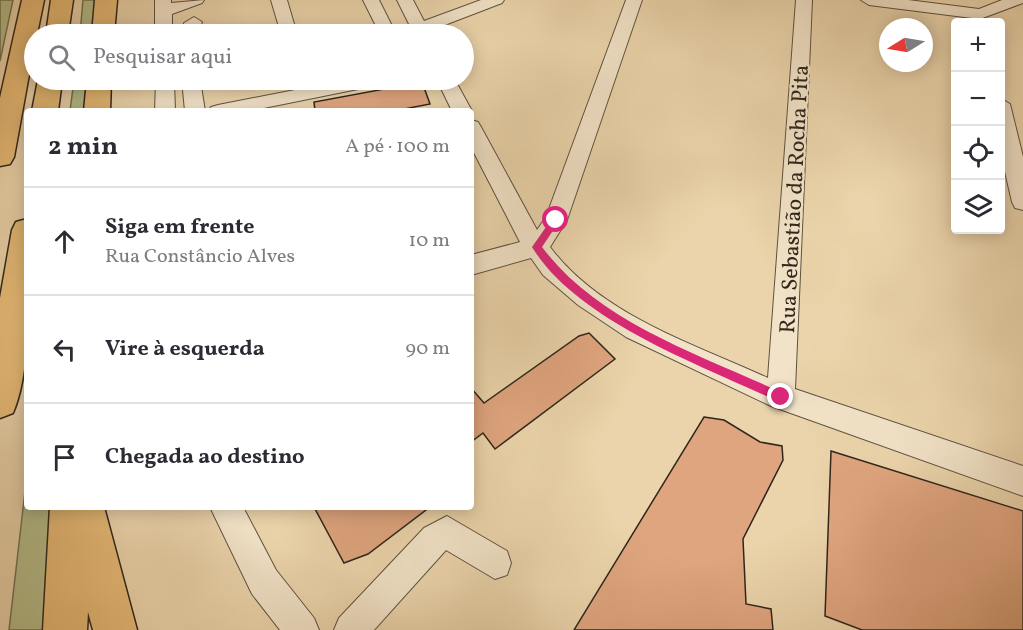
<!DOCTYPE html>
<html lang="pt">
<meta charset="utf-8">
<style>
:root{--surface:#fff;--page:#f7f7f7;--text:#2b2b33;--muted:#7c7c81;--line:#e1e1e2}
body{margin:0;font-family:Vollkorn,serif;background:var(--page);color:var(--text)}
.controls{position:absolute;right:18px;top:18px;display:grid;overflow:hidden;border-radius:6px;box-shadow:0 3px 15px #0003}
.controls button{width:54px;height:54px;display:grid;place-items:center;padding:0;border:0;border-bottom:2px solid var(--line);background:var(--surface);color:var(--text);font:30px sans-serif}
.compass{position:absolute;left:879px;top:18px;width:54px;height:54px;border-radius:50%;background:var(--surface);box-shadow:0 3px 15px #0003;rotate:259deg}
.stop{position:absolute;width:18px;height:18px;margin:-14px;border:4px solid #db2777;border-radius:50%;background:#fff}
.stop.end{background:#db2777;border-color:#fff;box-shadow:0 2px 6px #0008}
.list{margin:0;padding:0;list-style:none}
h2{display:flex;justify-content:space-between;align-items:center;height:78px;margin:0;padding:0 24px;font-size:26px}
h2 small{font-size:20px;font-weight:400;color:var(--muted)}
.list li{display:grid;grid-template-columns:39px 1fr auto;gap:18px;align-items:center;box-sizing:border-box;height:108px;padding:0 24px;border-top:2px solid var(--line)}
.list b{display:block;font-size:22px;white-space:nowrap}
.list p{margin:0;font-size:20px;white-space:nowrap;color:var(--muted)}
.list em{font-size:20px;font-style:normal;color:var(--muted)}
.icon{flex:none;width:33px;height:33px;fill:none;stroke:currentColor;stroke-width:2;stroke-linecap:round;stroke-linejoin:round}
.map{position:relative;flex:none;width:1023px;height:630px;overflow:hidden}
.search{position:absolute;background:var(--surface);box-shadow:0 3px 15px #0003;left:24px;top:24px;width:450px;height:66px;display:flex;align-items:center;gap:15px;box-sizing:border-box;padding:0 21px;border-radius:33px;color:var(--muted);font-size:22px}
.panel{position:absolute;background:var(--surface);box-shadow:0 3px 15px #0003;left:24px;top:108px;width:450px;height:402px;border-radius:6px}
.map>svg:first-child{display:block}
.green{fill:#b5bd8b;stroke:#727254;stroke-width:1.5}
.building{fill:#dfa57f;stroke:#2f261c;stroke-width:1.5}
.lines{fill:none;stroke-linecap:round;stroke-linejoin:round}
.minor-casing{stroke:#5e5240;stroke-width:2}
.highway-casing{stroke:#2f261c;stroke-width:3}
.minor{fill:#f2e3c8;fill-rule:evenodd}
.highway{fill:#e6ba76;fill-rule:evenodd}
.route{fill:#db2777}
.labels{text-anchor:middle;stroke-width:4.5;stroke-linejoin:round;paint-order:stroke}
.street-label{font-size:22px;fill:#2f261c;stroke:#f2e3c8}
</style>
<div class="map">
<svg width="1023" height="630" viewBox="0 0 1023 630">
<rect width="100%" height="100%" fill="#ebd4ab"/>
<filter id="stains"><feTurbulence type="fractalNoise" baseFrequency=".00333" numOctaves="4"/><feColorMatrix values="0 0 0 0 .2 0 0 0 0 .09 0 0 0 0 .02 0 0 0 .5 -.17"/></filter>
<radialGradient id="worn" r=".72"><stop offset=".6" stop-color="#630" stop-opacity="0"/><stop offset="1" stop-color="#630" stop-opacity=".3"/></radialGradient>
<g class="green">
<path d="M 0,0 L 13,0 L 0,61 Z"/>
<path d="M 83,0 L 96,0 L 93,34 L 80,34 Z"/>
<path d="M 74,80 L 89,80 L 86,111 L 70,111 Z"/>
<path d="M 27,474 L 27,507 L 51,507 L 47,630 L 9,630 Z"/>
</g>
<g class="building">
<path d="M 422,82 L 430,104 L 394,111 L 315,111 L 314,102 Z"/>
<path d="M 589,333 L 615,359 L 495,449 L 483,433 L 471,442 L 471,388 L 484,403 L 579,336 Z"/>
<path d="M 704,417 L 724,420 L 760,442 L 782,446 L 783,460 L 743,539 L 746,604 L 771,609 L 773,630 L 574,630 Z"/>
<path d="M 831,451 L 1023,511 L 1023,630 L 862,630 L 825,616 Z"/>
<path d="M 314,507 L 430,507 L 368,554 L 344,563 Z"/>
</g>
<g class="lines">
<defs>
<g id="minor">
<path d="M 155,0 L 171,0 L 171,3 L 204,0 L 202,3 L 172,14 L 172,34 L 155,34 Z"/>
<path d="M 271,0 L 287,0 L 297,34 L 281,34 Z"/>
<path d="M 363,0 L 379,0 L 396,34 L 380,34 Z"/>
<path d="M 397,0 L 413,0 L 424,21 L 481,0 L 504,0 L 502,3 L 429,31 L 430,34 L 414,34 Z"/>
<path d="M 626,0 L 642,0 L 567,220 L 550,247 C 601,315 694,344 768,378 L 796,0 L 812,0 L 795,389 L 1023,466 L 1023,496 L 771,406 L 626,337 L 578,305 L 543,275 L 531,258 L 471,275 L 471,255 L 520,242 L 471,147 L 471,120 L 478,122 L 481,127 L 537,230 L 546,217 Z"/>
<path d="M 861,0 L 908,0 L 979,9 L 1002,0 L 1023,0 L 1023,3 L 980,19 L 869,5 Z"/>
<path d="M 194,17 L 202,22 L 197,34 L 181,34 L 184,23 Z"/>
<path d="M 156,80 L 174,80 L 175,111 L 155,111 Z"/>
<path d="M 182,80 L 200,80 L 205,111 L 185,111 Z"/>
<path d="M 346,80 L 382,80 L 373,86 L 249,111 L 208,111 L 211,107 L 218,105 Z"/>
<path d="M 437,80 L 455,80 L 472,111 L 471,112 L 452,111 Z"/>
<path d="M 1000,98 L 1010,104 L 1023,157 L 1023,210 L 1015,208 L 1012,202 L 1000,150 Z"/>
<path d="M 210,507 L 243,507 L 276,570 L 314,618 L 319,630 L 280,630 L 252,594 Z"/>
<path d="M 447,516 L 507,551 L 511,563 L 507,575 L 495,579 L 446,550 L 374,630 L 334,630 L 339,618 L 424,528 Z"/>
</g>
<g id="highway">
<path d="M 22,0 L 44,0 L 37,34 L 34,34 L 34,47 L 14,157 L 10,164 L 0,166 L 0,98 Z"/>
<path d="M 51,0 L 73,0 L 68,34 L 46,34 Z"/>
<path d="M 95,0 L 117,0 L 114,34 L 92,34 Z"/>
<path d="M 38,80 L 62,80 L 58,111 L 32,111 Z"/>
<path d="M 87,80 L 111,80 L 110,111 L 84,111 Z"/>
<path d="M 27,219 C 27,272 34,365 13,413 L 0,418 L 0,298 L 12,230 L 16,222 Z"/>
<path d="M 50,507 L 104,507 L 137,630 L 93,630 L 88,612 L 87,630 L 43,630 Z"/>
</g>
</defs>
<use href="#minor" class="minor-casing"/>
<use href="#highway" class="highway-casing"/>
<use href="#minor" class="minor"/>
<use href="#highway" class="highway"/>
</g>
<path class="route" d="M 553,217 L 560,220 L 542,247 C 599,323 701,355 785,394 L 785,401 L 777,401 C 701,365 577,321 532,247 Z"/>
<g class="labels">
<g class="street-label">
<text transform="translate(793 199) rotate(-87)" y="8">Rua Sebastião da Rocha Pita</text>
</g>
</g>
<rect width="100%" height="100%" filter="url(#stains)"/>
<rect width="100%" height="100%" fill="url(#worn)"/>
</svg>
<div class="controls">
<button>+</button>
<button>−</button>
<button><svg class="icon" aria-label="locate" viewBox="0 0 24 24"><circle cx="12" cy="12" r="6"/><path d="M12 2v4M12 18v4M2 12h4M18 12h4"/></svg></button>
<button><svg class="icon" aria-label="layers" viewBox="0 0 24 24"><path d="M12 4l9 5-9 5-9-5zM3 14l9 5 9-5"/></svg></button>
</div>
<svg class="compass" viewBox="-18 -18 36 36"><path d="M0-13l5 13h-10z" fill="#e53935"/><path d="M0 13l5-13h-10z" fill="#7c7c81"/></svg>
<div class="stop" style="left:556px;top:220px"></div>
<div class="stop end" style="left:781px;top:397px"></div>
<div class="search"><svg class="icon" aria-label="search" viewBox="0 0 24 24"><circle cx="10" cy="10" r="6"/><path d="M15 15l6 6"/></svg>Pesquisar aqui</div>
<section class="panel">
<h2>2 min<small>A pé · 100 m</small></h2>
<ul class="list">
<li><svg class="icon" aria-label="ahead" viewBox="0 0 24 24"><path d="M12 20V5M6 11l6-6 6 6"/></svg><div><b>Siga em frente</b><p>Rua Constâncio Alves</p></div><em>10 m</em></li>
<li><svg class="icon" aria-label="left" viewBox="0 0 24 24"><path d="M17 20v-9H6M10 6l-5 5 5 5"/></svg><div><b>Vire à esquerda</b></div><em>90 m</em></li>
<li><svg class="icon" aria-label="arrive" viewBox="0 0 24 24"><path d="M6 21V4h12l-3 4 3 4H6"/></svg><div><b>Chegada ao destino</b></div></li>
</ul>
</section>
</div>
